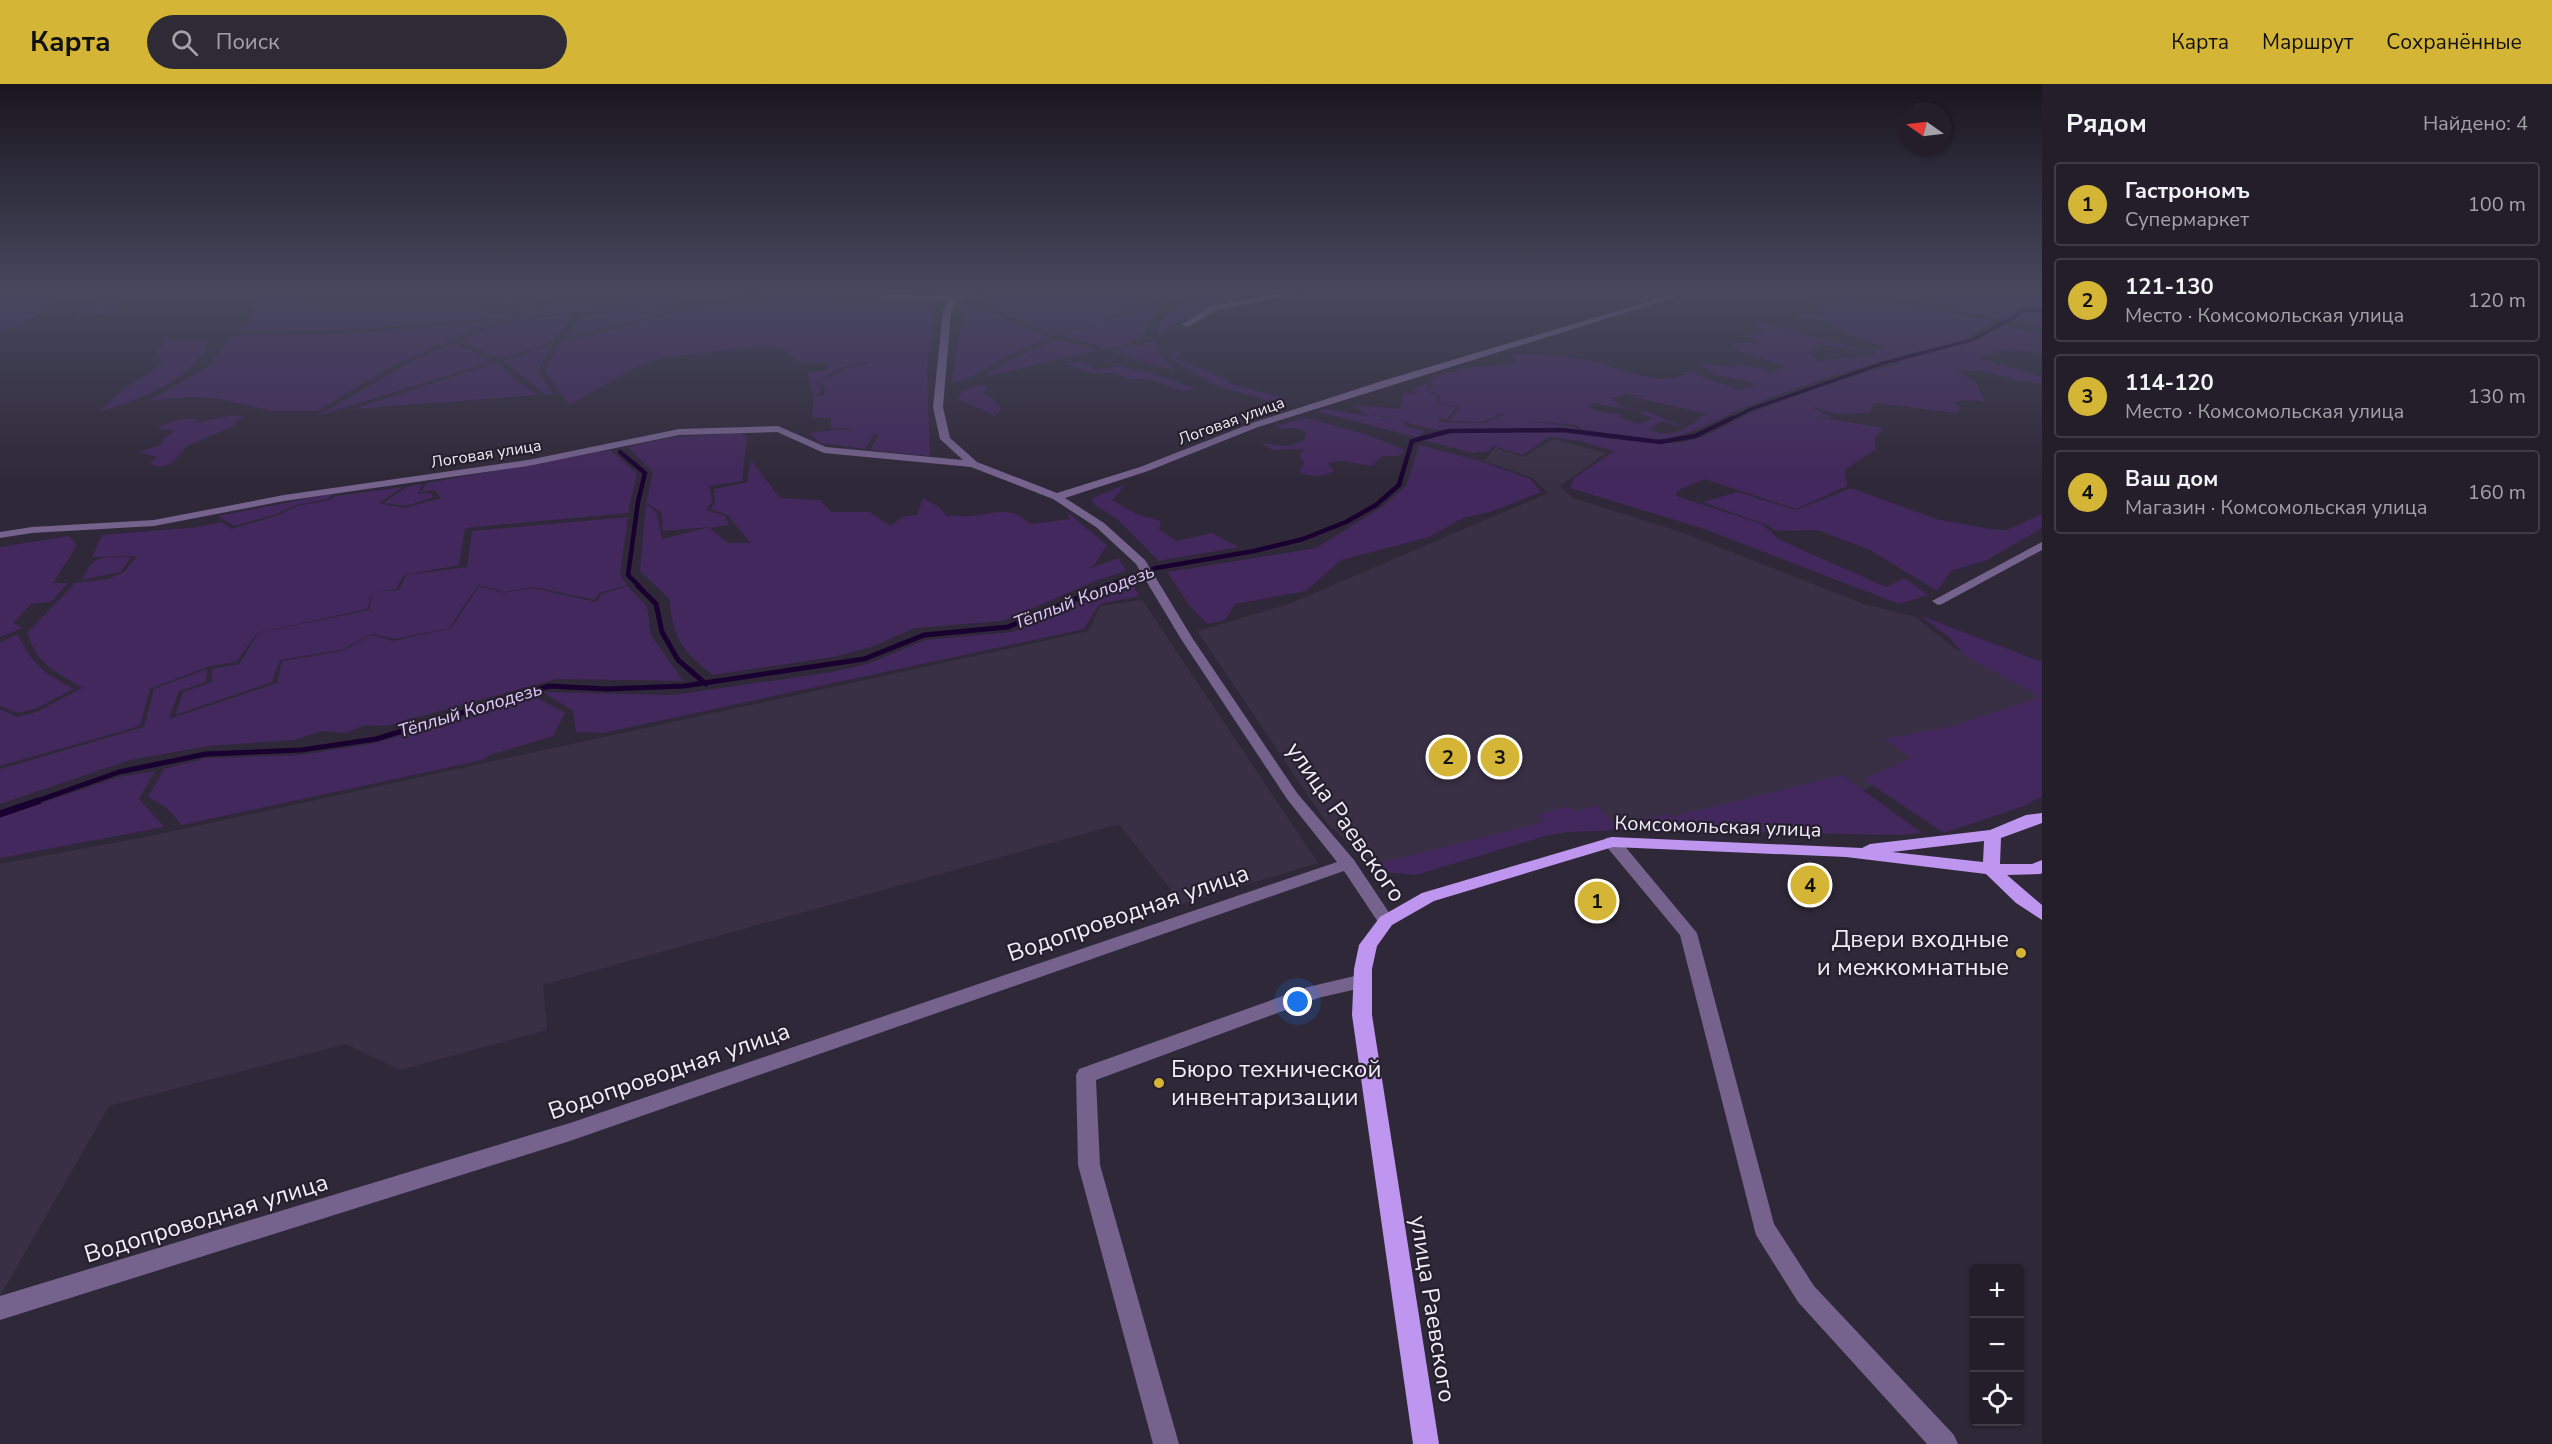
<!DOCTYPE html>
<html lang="ru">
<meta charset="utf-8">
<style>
:root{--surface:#231e2a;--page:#2f2b36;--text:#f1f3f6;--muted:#a3a2a8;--line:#403c47;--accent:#d5b535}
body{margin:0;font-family:"Nunito Sans",sans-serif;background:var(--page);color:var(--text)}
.controls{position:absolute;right:18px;bottom:18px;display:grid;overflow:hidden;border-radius:6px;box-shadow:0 2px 4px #0004}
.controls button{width:54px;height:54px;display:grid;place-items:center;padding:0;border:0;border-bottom:2px solid var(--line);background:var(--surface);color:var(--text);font:30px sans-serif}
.compass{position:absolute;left:1898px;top:18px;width:54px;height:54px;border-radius:50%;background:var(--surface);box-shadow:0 2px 4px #0004;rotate:284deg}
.you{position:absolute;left:1298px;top:918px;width:21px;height:21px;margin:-15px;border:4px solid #fff;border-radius:50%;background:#1a73e8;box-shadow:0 0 0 9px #1a73e833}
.badge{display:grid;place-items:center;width:39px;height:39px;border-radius:50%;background:var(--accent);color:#111;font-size:20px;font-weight:700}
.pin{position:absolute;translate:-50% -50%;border:3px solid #fff;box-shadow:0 2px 6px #0006}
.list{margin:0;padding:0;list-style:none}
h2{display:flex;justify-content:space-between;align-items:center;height:78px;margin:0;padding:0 24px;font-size:26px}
h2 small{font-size:20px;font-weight:400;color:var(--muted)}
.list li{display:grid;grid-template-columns:39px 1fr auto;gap:18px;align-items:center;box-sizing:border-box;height:84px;margin:0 12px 12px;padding:0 12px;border:2px solid var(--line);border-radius:6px}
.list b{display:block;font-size:22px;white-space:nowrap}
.list p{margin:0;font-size:20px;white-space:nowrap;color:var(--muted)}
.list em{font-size:20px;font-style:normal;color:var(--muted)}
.icon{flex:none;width:33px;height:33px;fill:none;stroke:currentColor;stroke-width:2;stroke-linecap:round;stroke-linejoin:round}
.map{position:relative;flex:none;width:2042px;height:1360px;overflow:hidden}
header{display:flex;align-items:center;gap:36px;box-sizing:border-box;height:84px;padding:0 30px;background:var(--accent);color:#111}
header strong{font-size:28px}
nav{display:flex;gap:33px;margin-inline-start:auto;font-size:21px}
.search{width:420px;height:54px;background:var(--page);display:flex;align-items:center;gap:15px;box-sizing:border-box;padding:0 21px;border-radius:33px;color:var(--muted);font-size:22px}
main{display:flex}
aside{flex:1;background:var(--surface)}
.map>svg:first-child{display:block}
.built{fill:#3a3046}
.green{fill:#42285c;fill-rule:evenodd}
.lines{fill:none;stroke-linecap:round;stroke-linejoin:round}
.stream-far3{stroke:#1a0030;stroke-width:3}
.stream-far2{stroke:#1a0030;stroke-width:4.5}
.stream-far1{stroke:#1a0030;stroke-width:5}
.stream{stroke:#1a0030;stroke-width:7}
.minor{fill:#75628d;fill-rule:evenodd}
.major{fill:#bf96ef;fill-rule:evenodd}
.poi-dot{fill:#d5b535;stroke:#251f2e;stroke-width:2}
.labels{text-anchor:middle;stroke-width:4.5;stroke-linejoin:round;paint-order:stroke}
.far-street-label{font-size:16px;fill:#f1ecf7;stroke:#251f2e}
.far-water-label{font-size:18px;font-style:italic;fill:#e1cafe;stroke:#251f2e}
.street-label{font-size:20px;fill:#f1ecf7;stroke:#251f2e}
.near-street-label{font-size:24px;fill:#f1ecf7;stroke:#251f2e}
.near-poi-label{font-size:24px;fill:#f1ecf7;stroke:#251f2e;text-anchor:end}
</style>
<header>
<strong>Карта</strong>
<div class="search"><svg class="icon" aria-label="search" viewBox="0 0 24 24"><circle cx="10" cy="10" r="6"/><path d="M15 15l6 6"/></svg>Поиск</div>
<nav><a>Карта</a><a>Маршрут</a><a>Сохранённые</a></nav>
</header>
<main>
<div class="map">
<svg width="2042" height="1360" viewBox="0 0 2042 1360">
<rect width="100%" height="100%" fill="#2f2838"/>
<g class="built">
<path d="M 320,207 L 698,207 L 584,210 L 554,213 L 528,225 L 315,226 Z"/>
<path d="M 1553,355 L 1606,369 L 1560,402 L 1573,414 L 1681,448 L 1864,520 L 1915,533 L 1956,565 L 2042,610 L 2042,618 L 1897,685 L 1865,706 L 1625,742 L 1597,735 L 1380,790 L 1326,738 L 1197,547 L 1289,520 L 1548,409 L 1533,394 L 1484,377 L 1495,364 L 1524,373 Z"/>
<path d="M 1142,516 L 1318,779 L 1182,820 L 1119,740 L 543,901 L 547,946 L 400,986 L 346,960 L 109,1022 L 0,1212 L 0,780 L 151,752 L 1089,547 L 1100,522 Z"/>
</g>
<g class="green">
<path d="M 0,207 L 79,207 L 14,244 L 0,247 Z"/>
<path d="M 165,207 L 122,211 L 120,224 C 104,229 91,235 74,230 L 93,221 L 99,211 L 110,208 Z"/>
<path d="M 240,207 L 320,207 L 316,226 L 526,226 L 504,234 L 348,246 L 240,247 L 239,246 L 248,236 L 256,215 Z"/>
<path d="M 1006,207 L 1177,207 L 1159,216 L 1053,252 L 980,218 L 967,216 Z"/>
<path d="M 1182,207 L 1188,207 C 1180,212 1171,216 1163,222 C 1151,232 1152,239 1144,250 C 1137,259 1110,267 1099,264 L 1102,262 L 1061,253 L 1069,247 L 1161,218 Z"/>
<path d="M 1196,207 L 1271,207 L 1209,223 L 1178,239 L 1161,251 L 1156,246 L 1166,231 Z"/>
<path d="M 1843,207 L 1992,237 C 1970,258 1943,260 1914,268 C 1858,283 1802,301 1749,322 C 1717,334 1690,353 1656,356 L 1583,346 L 1577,341 L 1528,337 L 1575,343 L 1577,345 L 1564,345 C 1595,353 1651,362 1682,358 C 1711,354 1736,334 1763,324 C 1805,309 1855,290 1898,280 L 1902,276 L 1981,255 L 2002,240 L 2042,250 L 2042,269 L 2007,266 L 1977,273 L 2042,293 L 2042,300 L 2018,297 L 1990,288 L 1956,286 L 1975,298 L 1985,318 L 1972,316 L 1953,318 L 1960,323 L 1956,329 L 1874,319 L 1869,329 L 1836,330 L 1810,322 L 1833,334 L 1805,331 L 1884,344 L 1875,354 L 1876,365 L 1845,386 L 1847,402 L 1796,425 L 1704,395 L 1677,407 L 1676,412 L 1762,440 L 1780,456 L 1886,503 L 1904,494 L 1928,511 L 1899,520 L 1704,445 L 1570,404 L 1574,394 L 1614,367 L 1580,357 L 1549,353 L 1523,371 L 1492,362 L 1489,367 L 1473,369 L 1423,356 L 1453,349 L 1549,348 L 1555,345 C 1517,345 1479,348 1442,346 C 1416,345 1396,331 1370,331 L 1402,336 L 1408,343 L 1424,347 L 1418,354 L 1316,327 L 1326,325 L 1368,332 L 1352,321 L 1399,325 L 1404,309 L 1418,310 L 1412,304 L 1429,299 L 1426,307 L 1438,312 L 1436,316 L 1439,320 L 1456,323 L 1446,336 L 1438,333 L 1440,338 L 1485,339 L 1503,331 L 1509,332 L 1501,330 L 1482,338 L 1450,337 L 1459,323 L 1440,319 L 1438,316 L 1441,312 L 1428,306 L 1433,301 L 1429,296 L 1446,288 L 1458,288 L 1458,284 L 1515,280 L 1512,270 C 1540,268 1569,272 1596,278 C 1624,284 1658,304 1686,290 L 1679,288 L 1699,288 L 1694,291 L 1742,306 L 1756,300 L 1708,289 L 1711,287 L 1699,280 L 1739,283 L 1731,279 L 1760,284 L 1774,291 L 1770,288 L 1786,282 L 1732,265 L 1734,259 L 1761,259 L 1747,252 L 1764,248 L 1752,240 L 1762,238 L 1873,269 L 1824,261 L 1811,265 L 1811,271 L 1819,277 L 1872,271 L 1876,269 L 1873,266 L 1887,264 L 1835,246 L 1844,246 L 1844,244 L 1835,244 L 1831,239 L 1798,233 L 1798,228 L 1823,232 L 1825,227 L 1815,225 L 1816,220 L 1799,218 L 1840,217 L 1835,210 ZM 1622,309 L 1649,313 L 1629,312 L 1707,330 C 1685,342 1678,356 1649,346 L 1661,337 L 1686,344 L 1644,326 L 1639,329 L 1653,335 L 1639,340 L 1617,333 L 1624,331 L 1600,328 L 1588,322 L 1594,319 L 1636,327 L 1619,321 L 1611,314 L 1625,311 Z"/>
<path d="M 1860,207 L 2042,207 L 2042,244 Z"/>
<path d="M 764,209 L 643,224 L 510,234 L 559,216 L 575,213 Z"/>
<path d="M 772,209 L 935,216 L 927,281 L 930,372 L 870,366 L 879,350 L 874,350 L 865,365 L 820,359 L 809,349 L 844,345 L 861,350 L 845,344 L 831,345 L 831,334 L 812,334 L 814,312 L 824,311 L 825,303 L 819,298 L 842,286 L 873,278 L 800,278 L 784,266 L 765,262 L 661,274 L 642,280 L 569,321 L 545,287 L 558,259 L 711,219 Z"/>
<path d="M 960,216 L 1051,253 L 1012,270 L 966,296 L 951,299 L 962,240 Z"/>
<path d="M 700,220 L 565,254 L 580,232 Z"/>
<path d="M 574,231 L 553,258 L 499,275 L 459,257 L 507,235 Z"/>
<path d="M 499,236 L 394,281 L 318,327 L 273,327 L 219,315 L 192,313 L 148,317 L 209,282 L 231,252 L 350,249 Z"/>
<path d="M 165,255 L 208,256 C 198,295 132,319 98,328 L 124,305 L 163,280 L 158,268 Z"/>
<path d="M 1058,255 L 1098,266 L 979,294 L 1016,273 Z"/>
<path d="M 1155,257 L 1161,273 L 1176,287 L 1111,267 Z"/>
<path d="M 454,259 L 495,277 L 317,332 L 417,274 Z"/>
<path d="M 551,261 L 538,287 L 554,310 L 545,311 L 503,277 Z"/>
<path d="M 1187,266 L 1179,270 L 1176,275 L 1227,295 L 1230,300 L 1282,313 L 1289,318 L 1280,320 L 1216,302 L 1170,274 L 1173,269 Z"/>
<path d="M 498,278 L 518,298 L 539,311 L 353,325 Z"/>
<path d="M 827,278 L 866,279 L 840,284 L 816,298 L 821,304 L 820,310 L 812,310 L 808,289 L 829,286 Z"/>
<path d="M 1082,278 L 1097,286 L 1119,282 L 1151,289 L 1196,305 L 1183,307 L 1152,296 L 1125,295 L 1117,289 L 1089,289 L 1066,279 Z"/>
<path d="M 979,301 L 988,302 L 983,309 L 995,316 L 1001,325 L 995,332 L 958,315 L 962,307 Z"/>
<path d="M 233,331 L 244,333 L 234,338 L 236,341 L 233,342 L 187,362 L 172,379 L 160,383 L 150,380 L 157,373 L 139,368 L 161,361 L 162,356 L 175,347 L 156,345 C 169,338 182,333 197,335 L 193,339 L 196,339 Z"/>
<path d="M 1306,334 L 1365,350 L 1405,366 L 1398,372 L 1382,372 L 1372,382 L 1342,377 L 1328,379 L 1334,387 C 1321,394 1313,394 1299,388 L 1304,379 L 1299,372 L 1304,365 L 1273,366 L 1261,359 L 1288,362 L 1304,356 L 1306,348 L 1296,344 L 1279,345 L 1276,342 Z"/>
<path d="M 740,349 L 747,352 L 742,397 L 709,402 L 712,417 L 707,426 L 725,432 L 729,441 L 709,444 L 728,459 L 751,459 L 727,431 L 711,425 L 715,416 L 714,405 L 747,398 L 751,376 L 780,414 L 820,416 L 831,428 L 869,428 L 891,442 L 902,433 L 917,431 L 923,414 L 940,424 L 947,432 C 956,431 963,433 971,432 C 998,430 1007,420 1030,440 L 1070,435 L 1067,428 L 1107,461 L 1095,480 L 1087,485 L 1119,474 L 1126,487 L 1098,496 L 1003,537 L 915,544 L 871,563 L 833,573 L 713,591 C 684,568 672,555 670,516 L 640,487 L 646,420 L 657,429 L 662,455 L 709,443 L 663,447 L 661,428 L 646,419 L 653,388 L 627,363 L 673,353 Z"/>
<path d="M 1419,361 L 1480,377 L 1530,395 L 1541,408 L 1490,428 L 1463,434 L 1429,453 L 1341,476 L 1306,507 L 1235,520 L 1225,536 L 1207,540 L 1189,521 L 1167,488 L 1316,464 L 1383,422 L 1406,402 Z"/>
<path d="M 610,366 L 637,390 L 628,429 L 465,444 L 459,481 L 404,491 L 396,505 L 376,507 L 399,506 L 406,491 L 467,483 L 472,447 L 628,433 L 620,490 L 627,501 L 599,509 L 595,516 L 534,503 L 505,508 L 478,501 L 449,544 L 395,555 L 372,550 L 341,566 L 280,576 L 272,598 L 175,631 L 183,608 L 212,598 L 212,585 L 239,580 L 258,549 L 369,526 L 373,507 L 367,525 L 257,549 L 236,578 L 207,583 L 150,605 L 140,642 L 0,682 L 0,625 L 17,633 L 36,628 L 82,604 C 56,587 38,583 27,549 L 75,499 L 108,495 L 124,488 L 137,472 L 92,473 L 102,451 L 198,443 L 222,438 L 231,445 L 276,432 L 297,422 L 330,416 L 336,412 L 403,403 L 379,419 L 404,424 L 441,414 L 435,406 L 421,408 L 427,399 Z"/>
<path d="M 422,400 L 418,410 L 429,409 L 434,413 L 406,422 L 383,419 L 407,403 Z"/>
<path d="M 1126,400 L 1112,416 L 1136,430 L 1161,437 L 1159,445 L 1176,457 L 1212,449 L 1239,463 L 1159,477 L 1117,435 L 1095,421 L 1091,415 Z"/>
<path d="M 1851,404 L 1936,435 L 1989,445 L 2007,446 L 2042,430 L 2042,444 L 1987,476 L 1951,487 L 1937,507 L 1870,466 L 1817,446 L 1776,447 L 1767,441 L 1702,418 L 1737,408 L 1796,426 Z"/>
<path d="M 335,409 L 327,415 L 296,421 L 274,431 L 234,442 L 218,432 Z"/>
<path d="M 69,452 L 77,461 L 53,499 L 68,499 L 51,518 L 31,520 L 13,539 L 23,544 L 0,553 L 0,463 Z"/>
<path d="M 131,473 L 120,488 L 82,496 C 96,467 102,475 131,473 Z"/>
<path d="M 1130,496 L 1139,512 L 1099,520 L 1084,545 L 603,649 L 576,648 L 573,627 L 543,608 L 673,611 L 832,588 L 867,580 L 925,556 L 1012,548 Z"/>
<path d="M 479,502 L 504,509 L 533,504 L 596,518 L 602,510 L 627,502 L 647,522 L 651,551 L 683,597 L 556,595 L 386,642 L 365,641 L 345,649 L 321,647 L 295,656 L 209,662 L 130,676 L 0,720 L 0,685 L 144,643 L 154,605 L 207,585 L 206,598 L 179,607 L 169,635 L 277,599 L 282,577 L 342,567 L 371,551 L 393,557 L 451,544 Z"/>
<path d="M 1921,532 L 2042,578 L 2042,713 L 2021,723 L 1944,749 L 1863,695 L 1911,674 L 1884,655 L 1953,642 L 2041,613 L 1965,572 L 1950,554 Z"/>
<path d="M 18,550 C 31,580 46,590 74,605 L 35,625 L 18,629 L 0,622 L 0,558 Z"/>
<path d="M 534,612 L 565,629 L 553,652 L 490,671 L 483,676 L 182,741 L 168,725 L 148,713 L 164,685 L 206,674 L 300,671 L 375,659 Z"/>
<path d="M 155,687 L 139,715 L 164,743 L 0,774 L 0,733 L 118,693 Z"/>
<path d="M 1842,691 L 1922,749 L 1899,751 L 1627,746 L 1567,748 L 1545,752 L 1416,791 L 1382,788 L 1371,781 L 1544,738 L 1537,731 L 1567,722 L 1575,728 L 1597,721 L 1616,742 L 1667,730 L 1670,733 Z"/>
</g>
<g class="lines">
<path class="stream-far3" d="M 1729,336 L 1751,325 L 1884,279 L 1972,256 L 2018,231 L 2021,226 L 2042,226"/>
<g class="stream-far2">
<path d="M 620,368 L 645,389 L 638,418 L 628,491 L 639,502"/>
<path d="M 1105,502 L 1156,484 L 1254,467 L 1303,455 L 1346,438 L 1376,421 L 1399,401 L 1412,357 L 1449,347 L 1563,346 L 1660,358 L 1695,352 L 1732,334"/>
</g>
<g class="stream-far1">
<path d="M 637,501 L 656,520 L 662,548 L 678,576 L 706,600"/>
<path d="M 34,718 L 119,688 L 206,670 L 301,666 L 376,655 L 549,602 L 607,605 L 684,602 L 864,575 L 924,551 L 1008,543 L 1108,501"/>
</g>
<path class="stream" d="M 0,730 L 38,717"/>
<g class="minor">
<path d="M 543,207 L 803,207 L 954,212 L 989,207 L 957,216 L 951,227 L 943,323 L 950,354 L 977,378 L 1057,409 L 1140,383 L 1252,339 L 1382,297 L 1684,207 L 1695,207 L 1258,343 L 1148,387 L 1065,414 L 1104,439 L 1145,476 L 1193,555 L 1297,709 L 1354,776 L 1392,833 L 1395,837 L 1392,841 L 1380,841 L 1344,787 L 570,1057 L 0,1236 L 0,1212 L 570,1039 L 1337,778 L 1287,715 L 1181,555 L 1136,480 L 1096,443 L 1053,415 L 971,383 L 824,369 L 777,348 L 679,351 L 528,382 L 284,417 L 154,442 L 32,449 L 0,454 L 0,448 L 32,443 L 154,436 L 284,411 L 528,376 L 679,345 L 778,342 L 826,363 L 963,376 L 940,355 L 933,323 L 943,227 L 949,216 L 747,209 L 572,213 Z"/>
<path d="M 1294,207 L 1308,207 L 1216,226 L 1188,243 L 1181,241 L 1211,222 Z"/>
<path d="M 2042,458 L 2042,466 L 1942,520 L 1938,521 L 1932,517 Z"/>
<path d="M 1612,753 L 1618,754 L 1697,849 L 1774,1140 L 1814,1202 L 1954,1351 L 1958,1360 L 1927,1360 L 1798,1218 L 1756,1151 L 1680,851 L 1606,762 L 1604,758 L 1606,754 Z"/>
<path d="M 1363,890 L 1370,892 L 1372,897 L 1370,902 L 1318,914 L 1096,996 L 1100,1081 L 1179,1360 L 1153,1360 L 1078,1081 L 1076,991 L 1079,985 L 1308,903 Z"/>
</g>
<path class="major" d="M 2042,729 L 2042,739 L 2001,754 L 2000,780 L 2032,780 L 2042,776 L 2042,789 L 2040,790 L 2007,791 L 2042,821 L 2042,836 L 2016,819 L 1986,790 L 1846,773 L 1613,763 L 1434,817 L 1392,841 L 1377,862 L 1372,885 L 1372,931 L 1439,1360 L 1413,1360 L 1352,931 L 1354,885 L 1359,861 L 1380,833 L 1422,809 L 1612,753 L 1862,764 L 1870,760 L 1990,746 L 2026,731 ZM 1984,757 L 1983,778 L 1892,768 Z"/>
</g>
<linearGradient id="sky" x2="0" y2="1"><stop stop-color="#1a161f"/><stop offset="0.52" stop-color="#47485e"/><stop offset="1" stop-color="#47485e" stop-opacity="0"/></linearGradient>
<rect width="2042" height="397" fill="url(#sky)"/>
<g class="poi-dot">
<circle cx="2021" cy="869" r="6"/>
<circle cx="1159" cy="999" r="6"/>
</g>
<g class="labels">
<g class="far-street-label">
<text transform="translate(1231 336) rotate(-20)" y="6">Логовая улица</text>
<text transform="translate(486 369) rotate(-9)" y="6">Логовая улица</text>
</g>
<g class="far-water-label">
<text transform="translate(1084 513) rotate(-21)" y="6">Тёплый Колодезь</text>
<text transform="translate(470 626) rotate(-17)" y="6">Тёплый Колодезь</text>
</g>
<g class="street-label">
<text transform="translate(1718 742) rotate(2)" y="7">Комсомольская улица</text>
</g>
<g class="near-street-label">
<text transform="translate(1346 738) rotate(55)" y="8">улица Раевского</text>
<text transform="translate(1128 829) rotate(-19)" y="8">Водопроводная улица</text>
<text transform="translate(669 987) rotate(-19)" y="8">Водопроводная улица</text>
<text transform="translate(206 1134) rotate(-17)" y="8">Водопроводная улица</text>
<text transform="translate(1433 1225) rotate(81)" y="8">улица Раевского</text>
</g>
<g class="near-poi-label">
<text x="2009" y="863">Двери входные<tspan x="2009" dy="28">и межкомнатные</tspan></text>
<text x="1171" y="993" text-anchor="start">Бюро технической<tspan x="1171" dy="28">инвентаризации</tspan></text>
</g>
</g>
</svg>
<div class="controls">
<button>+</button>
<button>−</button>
<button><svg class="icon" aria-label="locate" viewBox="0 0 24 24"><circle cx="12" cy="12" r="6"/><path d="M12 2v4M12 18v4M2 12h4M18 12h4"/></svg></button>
</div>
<svg class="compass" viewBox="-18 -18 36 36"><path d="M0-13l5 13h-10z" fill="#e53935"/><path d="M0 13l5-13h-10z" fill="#a3a2a8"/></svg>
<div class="you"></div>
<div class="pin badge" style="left:1597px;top:817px">1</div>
<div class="pin badge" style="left:1448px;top:673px">2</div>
<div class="pin badge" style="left:1500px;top:673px">3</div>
<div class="pin badge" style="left:1810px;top:801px">4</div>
</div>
<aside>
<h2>Рядом<small>Найдено: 4</small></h2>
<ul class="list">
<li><span class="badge">1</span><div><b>Гастрономъ</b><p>Супермаркет</p></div><em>100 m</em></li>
<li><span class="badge">2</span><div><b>121-130</b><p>Место · Комсомольская улица</p></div><em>120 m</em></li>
<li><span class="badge">3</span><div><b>114-120</b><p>Место · Комсомольская улица</p></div><em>130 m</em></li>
<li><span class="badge">4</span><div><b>Ваш дом</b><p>Магазин · Комсомольская улица</p></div><em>160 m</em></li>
</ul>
</aside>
</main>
